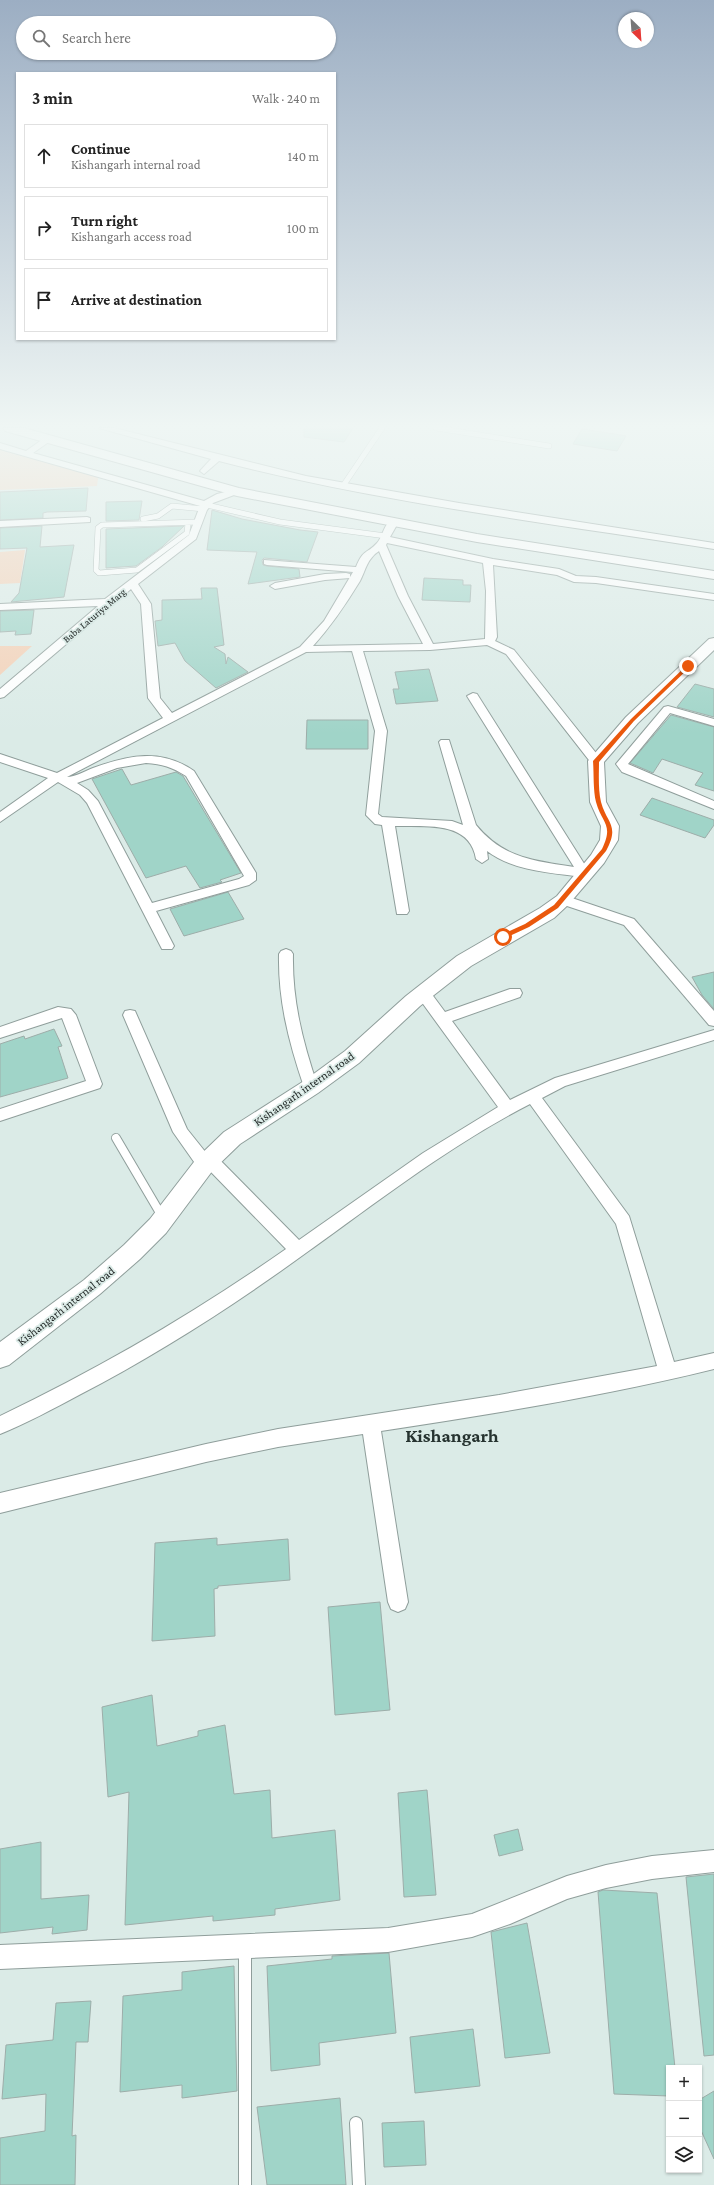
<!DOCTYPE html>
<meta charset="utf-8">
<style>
:root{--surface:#fff;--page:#f2f2f2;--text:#222;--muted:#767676;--line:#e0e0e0}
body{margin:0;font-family:"Crimson Pro",serif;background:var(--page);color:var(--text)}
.controls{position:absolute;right:12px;bottom:12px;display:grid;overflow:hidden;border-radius:0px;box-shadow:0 1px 3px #0004}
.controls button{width:36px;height:36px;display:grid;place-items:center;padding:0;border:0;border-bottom:1px solid var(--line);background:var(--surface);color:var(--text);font:20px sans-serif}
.compass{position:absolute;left:618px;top:12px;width:36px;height:36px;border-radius:50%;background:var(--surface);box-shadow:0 1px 3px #0004;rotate:155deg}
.stop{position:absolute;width:12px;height:12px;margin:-9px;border:3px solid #ea580c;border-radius:50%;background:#fff}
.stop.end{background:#ea580c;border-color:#fff;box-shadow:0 1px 4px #0008}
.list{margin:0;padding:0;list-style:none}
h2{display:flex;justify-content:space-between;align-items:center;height:52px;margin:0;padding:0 16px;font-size:17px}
h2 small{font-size:13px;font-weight:400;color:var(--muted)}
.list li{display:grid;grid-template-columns:26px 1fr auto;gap:12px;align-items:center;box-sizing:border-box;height:64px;margin:0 8px 8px;padding:0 8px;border:1px solid var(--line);border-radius:0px}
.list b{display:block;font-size:15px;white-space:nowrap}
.list p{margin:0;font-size:13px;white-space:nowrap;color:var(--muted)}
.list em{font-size:13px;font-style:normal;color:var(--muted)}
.icon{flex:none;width:22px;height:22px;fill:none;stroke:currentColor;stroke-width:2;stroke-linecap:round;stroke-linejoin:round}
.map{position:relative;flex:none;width:714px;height:2185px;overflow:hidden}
.search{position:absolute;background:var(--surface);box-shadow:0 1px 3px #0004;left:16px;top:16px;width:320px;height:44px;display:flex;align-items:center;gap:10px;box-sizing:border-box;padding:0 14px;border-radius:22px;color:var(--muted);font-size:15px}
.panel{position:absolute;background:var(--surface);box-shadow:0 1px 3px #0004;left:16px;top:72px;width:320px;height:268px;border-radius:0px}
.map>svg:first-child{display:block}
.green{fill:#f4d0b6}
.building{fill:#a0d4c8;stroke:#9dada9}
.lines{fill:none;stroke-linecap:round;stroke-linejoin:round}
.lane-far2-casing{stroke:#8f9e9b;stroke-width:6}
.lane-far1-casing{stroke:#8f9e9b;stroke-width:10}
.lane-casing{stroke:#8f9e9b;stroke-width:14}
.street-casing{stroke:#8f9e9b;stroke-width:2}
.secondary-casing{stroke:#8f9e9b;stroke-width:2}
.primary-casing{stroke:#8f9e9b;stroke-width:2}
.lane-far2{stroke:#fff;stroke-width:5}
.lane-far1{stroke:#fff;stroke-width:8}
.lane{stroke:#fff;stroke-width:12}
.street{fill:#fff;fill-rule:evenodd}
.secondary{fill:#fff;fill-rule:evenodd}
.primary{fill:#fff;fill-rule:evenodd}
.route{fill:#ea580c}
.labels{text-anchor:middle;stroke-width:3.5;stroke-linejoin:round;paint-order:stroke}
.far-street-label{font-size:10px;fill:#222827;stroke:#dbebe7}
.street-label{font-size:12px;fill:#222827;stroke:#dbebe7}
.near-district-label{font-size:19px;font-weight:bold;fill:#263330;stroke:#dbebe7}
</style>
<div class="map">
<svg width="714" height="2185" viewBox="0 0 714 2185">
<rect width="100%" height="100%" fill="#dbebe7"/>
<g class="green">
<path d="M 0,445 L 99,472 L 97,486 L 0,490 Z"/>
<path d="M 25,550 L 20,583 L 0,584 L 0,552 Z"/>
<path d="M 0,646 L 32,646 L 0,675 Z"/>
</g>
<g class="building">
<path d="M 304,428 L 353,428 L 344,442 L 304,437 Z"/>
<path d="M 582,429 L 615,434 L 626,436 L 617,451 L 573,444 Z"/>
<path d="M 88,488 L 86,511 L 47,512 L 43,513 L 43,518 L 0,520 L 0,492 Z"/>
<path d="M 142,501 L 139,520 L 106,521 L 106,502 Z"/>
<path d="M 212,510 L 242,519 L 300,530 L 318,532 L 307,562 L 264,558 L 262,560 L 263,565 L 267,566 L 299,569 L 300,577 L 248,584 L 257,552 L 207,550 Z"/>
<path d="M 42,526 L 40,547 L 74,545 L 64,597 L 11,602 L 19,593 L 27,548 L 0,549 L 0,528 Z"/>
<path d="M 184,526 L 162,547 L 136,566 L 106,568 L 106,529 Z"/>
<path d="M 424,578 L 463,580 L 463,585 L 471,585 L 470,602 L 422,600 Z"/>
<path d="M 201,588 L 217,588 L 224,645 L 214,647 L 225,654 L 226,664 L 228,657 L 248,672 L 216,688 L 185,661 L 175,643 L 158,646 L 155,621 L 162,620 L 162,600 L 202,599 Z"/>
<path d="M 34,610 L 31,634 L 15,635 L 16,631 L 0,632 L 0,611 Z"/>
<path d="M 429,669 L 438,701 L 396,704 L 393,689 L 399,689 L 395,672 Z"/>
<path d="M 695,684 L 714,689 L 714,717 L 677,707 Z"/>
<path d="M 671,715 L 714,727 L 714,791 L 695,785 L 703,773 L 662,759 L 653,773 L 630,763 Z"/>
<path d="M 307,720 L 368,720 L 368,749 L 306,749 Z"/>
<path d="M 122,769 L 131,785 L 176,772 L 183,776 L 241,873 L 220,880 L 222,882 L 200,888 L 186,866 L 146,878 L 92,779 Z"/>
<path d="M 652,798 L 714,820 L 714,825 L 705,838 L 640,815 Z"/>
<path d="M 228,892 L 244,919 L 184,936 L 170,909 Z"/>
<path d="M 714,972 L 714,1009 L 702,995 L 692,977 Z"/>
<path d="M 54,1029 L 62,1046 L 58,1047 L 68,1078 L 0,1097 L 0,1044 L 24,1036 L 25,1039 Z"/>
<path d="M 217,1538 L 217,1545 L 288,1539 L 290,1580 L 218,1586 L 218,1588 L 214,1589 L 215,1636 L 152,1641 L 155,1543 Z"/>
<path d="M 380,1602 L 390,1710 L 335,1715 L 328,1607 Z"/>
<path d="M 152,1695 L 157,1746 L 198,1736 L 198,1731 L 225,1725 L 234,1794 L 270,1790 L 272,1838 L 335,1830 L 340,1900 L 275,1909 L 275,1915 L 213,1921 L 213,1916 L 125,1925 L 129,1792 L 108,1797 L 102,1707 Z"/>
<path d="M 427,1790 L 436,1895 L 404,1897 L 398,1793 Z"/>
<path d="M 518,1829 L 523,1850 L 499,1856 L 494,1835 Z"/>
<path d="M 41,1842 L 41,1899 L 89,1895 L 87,1930 L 52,1934 L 53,1927 L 0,1933 L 0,1849 Z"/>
<path d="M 714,1874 L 714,2055 L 704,2056 L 686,1877 Z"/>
<path d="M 603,1890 L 657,1893 L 675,2068 L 669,2068 L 669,2096 L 614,2094 L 598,1892 Z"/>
<path d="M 527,1923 L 550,2053 L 505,2058 L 491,1932 Z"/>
<path d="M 389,1953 L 396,2033 L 319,2043 L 320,2065 L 271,2071 L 267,1966 L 332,1959 L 332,1956 Z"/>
<path d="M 234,1966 L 237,2091 L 182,2098 L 182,2085 L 120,2092 L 123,1996 L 182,1990 L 182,1972 Z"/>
<path d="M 91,2001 L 88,2042 L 76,2042 L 72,2136 L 76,2135 L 75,2185 L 0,2185 L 0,2138 L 45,2131 L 46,2094 L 2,2099 L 6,2045 L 53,2040 L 56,2003 Z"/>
<path d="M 473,2029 L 480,2086 L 415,2093 L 410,2037 Z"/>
<path d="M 714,2091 L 714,2159 L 699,2126 L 699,2100 Z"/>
<path d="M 340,2098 L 346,2185 L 267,2185 L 257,2107 Z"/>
<path d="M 424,2121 L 426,2165 L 384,2167 L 382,2123 Z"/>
</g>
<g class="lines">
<defs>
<g id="lane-far2">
<path d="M 436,428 L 549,446"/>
<path d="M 343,486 L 382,428"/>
<path d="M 207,505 L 280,522 L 386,536"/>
<path d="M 143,519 L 158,516 L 172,506 L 204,509"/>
<path d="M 188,523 L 187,533 L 137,570 L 99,573 L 96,570 L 98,528 L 102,525 L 199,522"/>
</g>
<path id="lane-far1" d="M 116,1138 L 163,1218"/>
<g id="lane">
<path d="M 245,1947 L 245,2185"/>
<path d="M 356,2123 L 359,2185"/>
</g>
<g id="street">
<path d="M 99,428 L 114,428 L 306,476 L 459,503 L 714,543 L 714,549 C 549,523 382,503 219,461 L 204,474 L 200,471 L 211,459 Z"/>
<path d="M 46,437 L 53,439 L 33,453 L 204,501 L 217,494 L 237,489 L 242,492 L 213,503 L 207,510 L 196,539 L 138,584 L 151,604 L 160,698 L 172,713 L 300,647 L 324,621 L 353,572 L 267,565 L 264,564 L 264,560 L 356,567 C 364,548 366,555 377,543 C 383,537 384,522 393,520 L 398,523 L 390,537 L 493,559 L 559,569 L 576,576 L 596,577 L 714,594 L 714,600 L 596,583 L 574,582 L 557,575 L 493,565 L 497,637 L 495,641 L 514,650 L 600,758 L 602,761 L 600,764 L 592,764 L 506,654 L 487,645 L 430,650 L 363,651 L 387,731 L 378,814 L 382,817 L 452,821 L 463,825 L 439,742 L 441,740 L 449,740 L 476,825 C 503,858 534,861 574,867 L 467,696 L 473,693 L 477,694 L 590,873 L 589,876 L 584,877 C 552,873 513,871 487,851 L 488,859 L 482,863 L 476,859 C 470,820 424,827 395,826 L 409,911 L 407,914 L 397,914 L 382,825 L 375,824 L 366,815 L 375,731 L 352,651 L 306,652 L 67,777 C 75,777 85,771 93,768 C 129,755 161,748 194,771 L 256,873 L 256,880 L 249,885 L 156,911 L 174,946 L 172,949 L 162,949 L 87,803 L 80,795 L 58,782 L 0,822 L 0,812 L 48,778 L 0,762 L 0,754 L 57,773 L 163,718 L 148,698 L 141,604 L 131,589 L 4,697 L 0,698 L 0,689 L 98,606 L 0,610 L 0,604 L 105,599 L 189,535 L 200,506 L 0,449 L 0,443 L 26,451 ZM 387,543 L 483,563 L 486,591 L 485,639 L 433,644 L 408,596 L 386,545 ZM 379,551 L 398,596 L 423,644 L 313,646 C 331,626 346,604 360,581 C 366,569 367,559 379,551 ZM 146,763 C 162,764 172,767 186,776 L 244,876 L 239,879 L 152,903 L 98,801 L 88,790 L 77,783 L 117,768 Z"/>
<path d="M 87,517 L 90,518 L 90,522 L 0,527 L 0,521 Z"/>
<path d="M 346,573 L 350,574 L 350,578 L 325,580 L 275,589 L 270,586 L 275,583 L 325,574 Z"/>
<path d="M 668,706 L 714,719 L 714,726 L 670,713 L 628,764 L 714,801 L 714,809 L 622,772 L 616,764 L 664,707 Z"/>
<path d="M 563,895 L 634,919 L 714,1011 L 714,1026 L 709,1025 L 624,925 L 558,903 L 556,900 L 558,897 Z"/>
<path d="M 286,949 L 291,951 L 293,954 C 292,1001 303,1043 318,1087 L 316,1091 L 311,1093 L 306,1091 L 304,1087 C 289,1043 278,1001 279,954 L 281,951 Z"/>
<path d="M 423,988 L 428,989 L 445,1012 L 510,989 L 520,989 L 522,993 L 520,997 L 452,1021 L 510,1100 L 555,1078 L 714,1030 L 714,1040 L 565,1086 L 542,1098 L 629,1216 L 674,1362 L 714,1353 L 714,1369 C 604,1396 493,1414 381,1431 L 408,1602 L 405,1609 L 398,1612 L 391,1609 L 388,1602 L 363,1434 L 278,1447 L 206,1462 L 0,1513 L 0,1493 L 206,1444 L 278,1429 L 499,1395 L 657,1366 L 616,1224 L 530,1104 C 452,1144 381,1199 310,1250 C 236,1304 160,1353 79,1395 C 53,1409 27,1423 0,1434 L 0,1416 C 100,1368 195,1313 286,1249 L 208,1169 L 199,1169 L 173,1132 L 123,1015 L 125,1011 L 130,1010 L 135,1011 L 187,1129 L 207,1154 L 215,1155 L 299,1240 L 423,1153 L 498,1107 L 418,997 L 416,993 L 418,989 Z"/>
<path d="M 58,1007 L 71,1009 L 76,1015 L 102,1084 L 100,1088 L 0,1121 L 0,1109 L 86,1081 L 62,1018 L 0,1038 L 0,1027 Z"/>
<path d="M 714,1850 L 714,1872 L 652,1879 L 606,1888 L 567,1899 L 510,1924 L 472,1937 L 388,1952 L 0,1969 L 0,1945 L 388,1928 L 472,1914 L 567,1876 L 606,1865 L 652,1856 Z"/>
</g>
<path id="secondary" d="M 714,638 L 714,650 L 638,723 L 604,762 L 606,802 L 619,826 L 618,840 L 604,863 L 569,904 L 554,918 L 471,966 L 420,1006 L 359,1063 L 318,1093 L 240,1144 L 213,1170 L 166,1233 L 140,1259 L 100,1294 L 9,1365 L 0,1368 L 0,1342 L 84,1280 L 124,1245 L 150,1219 L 197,1158 L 224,1132 L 304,1081 L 345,1051 L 406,996 L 457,956 L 540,908 L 557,896 L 591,855 L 600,840 L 601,826 L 590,802 L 588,761 L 626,717 L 709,639 Z"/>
<path id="primary" d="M 3,428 L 24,428 L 239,488 L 477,534 L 714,571 L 714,579 L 477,542 L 237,496 L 5,431 Z"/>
</defs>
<use href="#lane-far2" class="lane-far2-casing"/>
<use href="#lane-far1" class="lane-far1-casing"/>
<use href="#lane" class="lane-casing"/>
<use href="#street" class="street-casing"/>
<use href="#secondary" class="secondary-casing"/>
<use href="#primary" class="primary-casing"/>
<use href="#lane-far2" class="lane-far2"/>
<use href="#lane-far1" class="lane-far1"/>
<use href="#lane" class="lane"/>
<use href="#street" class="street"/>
<use href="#secondary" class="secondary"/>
<use href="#primary" class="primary"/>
</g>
<linearGradient id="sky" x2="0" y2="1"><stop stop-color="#9caec3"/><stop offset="0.58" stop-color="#eff6f4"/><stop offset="1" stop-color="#eff6f4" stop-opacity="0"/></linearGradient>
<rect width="714" height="734" fill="url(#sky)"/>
<path class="route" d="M 687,665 L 691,666 L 634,721 L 599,762 C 599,774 598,790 601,802 C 607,824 620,825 606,851 L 558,908 L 529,927 L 505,938 L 501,938 L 501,935 L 525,924 L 554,905 L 602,849 C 614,824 602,824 596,802 C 593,790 594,774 593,761 L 631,719 Z"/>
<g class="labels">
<g class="far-street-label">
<text transform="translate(94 615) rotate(-40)" y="4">Baba Laturiya Marg</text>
</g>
<g class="street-label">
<text transform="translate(304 1089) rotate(-35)" y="4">Kishangarh internal road</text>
<text transform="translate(66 1306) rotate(-38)" y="4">Kishangarh internal road</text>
</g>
<g class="near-district-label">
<text x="452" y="1442">Kishangarh</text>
</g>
</g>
</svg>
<div class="controls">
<button>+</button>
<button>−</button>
<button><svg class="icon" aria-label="layers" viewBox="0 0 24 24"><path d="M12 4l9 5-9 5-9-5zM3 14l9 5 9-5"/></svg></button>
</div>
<svg class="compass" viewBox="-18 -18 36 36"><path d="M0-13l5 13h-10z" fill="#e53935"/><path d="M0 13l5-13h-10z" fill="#767676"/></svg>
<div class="stop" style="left:503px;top:937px"></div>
<div class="stop end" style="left:688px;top:666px"></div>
<div class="search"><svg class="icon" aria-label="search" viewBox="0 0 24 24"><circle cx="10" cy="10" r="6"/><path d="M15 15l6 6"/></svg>Search here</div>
<section class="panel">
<h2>3 min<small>Walk · 240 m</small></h2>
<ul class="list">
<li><svg class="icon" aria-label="ahead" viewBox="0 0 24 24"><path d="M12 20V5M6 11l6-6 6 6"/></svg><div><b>Continue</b><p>Kishangarh internal road</p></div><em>140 m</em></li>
<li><svg class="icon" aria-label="right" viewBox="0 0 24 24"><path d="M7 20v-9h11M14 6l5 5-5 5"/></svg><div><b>Turn right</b><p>Kishangarh access road</p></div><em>100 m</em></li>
<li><svg class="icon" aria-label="arrive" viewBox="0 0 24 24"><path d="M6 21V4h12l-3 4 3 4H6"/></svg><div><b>Arrive at destination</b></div></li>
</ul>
</section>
</div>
